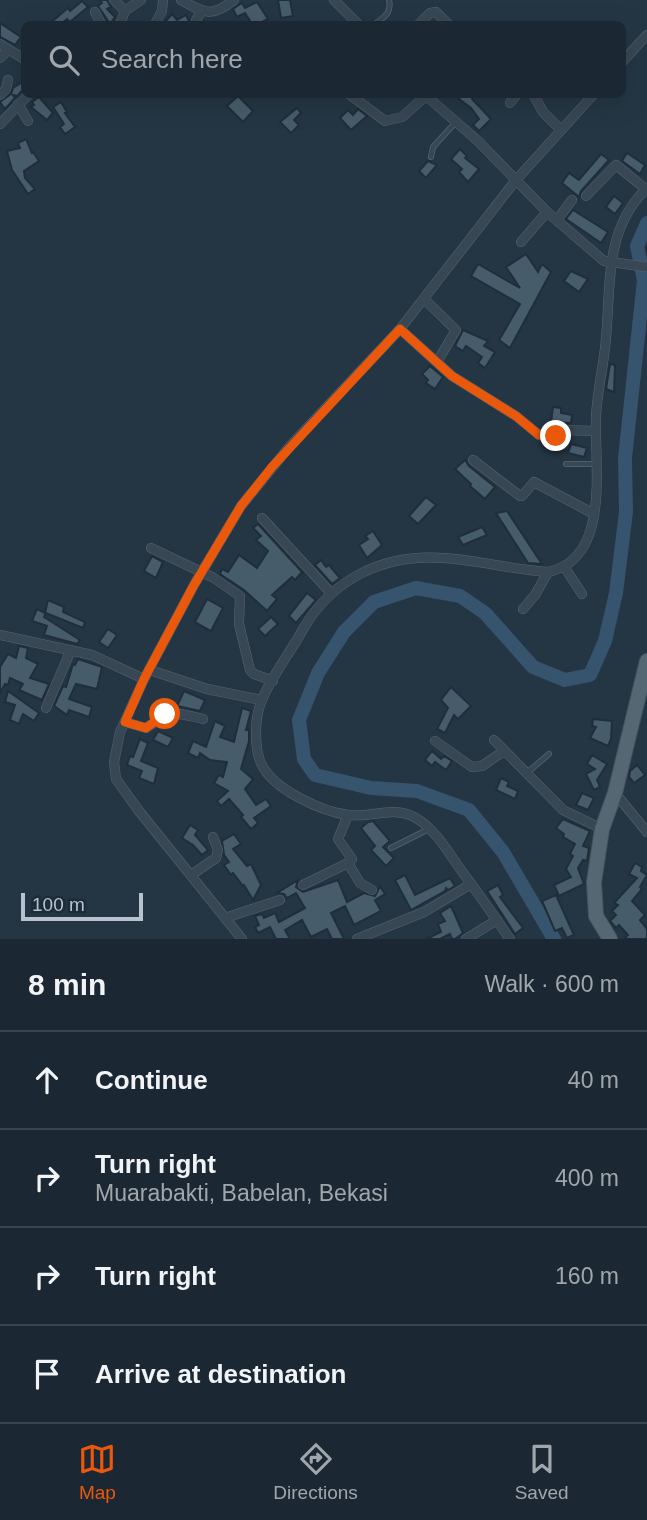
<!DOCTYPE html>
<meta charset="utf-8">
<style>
:root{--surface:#1b2833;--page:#28343f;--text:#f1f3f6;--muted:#a0a6ac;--line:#39444e;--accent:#ea580c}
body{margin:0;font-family:Helvetica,sans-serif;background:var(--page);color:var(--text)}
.scale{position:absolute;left:21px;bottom:18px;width:122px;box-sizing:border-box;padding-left:7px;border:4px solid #b6c2cd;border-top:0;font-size:19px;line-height:24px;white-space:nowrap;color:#b6c2cd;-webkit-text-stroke:5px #1d2c39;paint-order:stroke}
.stop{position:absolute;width:21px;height:21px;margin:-16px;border:5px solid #ea580c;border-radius:50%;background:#fff}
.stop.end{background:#ea580c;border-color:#fff;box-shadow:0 2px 7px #0008}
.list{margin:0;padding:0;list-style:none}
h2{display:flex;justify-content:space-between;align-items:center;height:91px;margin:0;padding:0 28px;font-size:30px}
h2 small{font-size:23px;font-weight:400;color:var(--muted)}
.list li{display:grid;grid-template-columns:46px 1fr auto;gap:21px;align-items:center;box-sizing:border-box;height:98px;padding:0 28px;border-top:2px solid var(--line)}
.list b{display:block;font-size:26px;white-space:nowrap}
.list p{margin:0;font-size:23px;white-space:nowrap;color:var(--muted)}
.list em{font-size:23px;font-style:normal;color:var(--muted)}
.icon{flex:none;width:38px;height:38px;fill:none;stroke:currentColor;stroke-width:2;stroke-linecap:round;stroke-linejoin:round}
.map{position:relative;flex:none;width:647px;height:939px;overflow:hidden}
.search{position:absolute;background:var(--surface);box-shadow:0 7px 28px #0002;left:21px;right:21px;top:21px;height:77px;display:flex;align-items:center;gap:18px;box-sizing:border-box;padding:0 24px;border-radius:10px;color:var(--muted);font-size:26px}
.sheet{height:483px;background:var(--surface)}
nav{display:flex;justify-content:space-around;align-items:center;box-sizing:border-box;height:98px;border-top:2px solid var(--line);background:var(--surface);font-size:19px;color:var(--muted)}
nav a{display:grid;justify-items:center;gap:4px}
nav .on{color:var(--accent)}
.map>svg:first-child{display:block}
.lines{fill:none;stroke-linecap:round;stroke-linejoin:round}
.river{stroke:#36546d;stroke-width:14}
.building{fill:#475c6b;stroke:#1f2e3b;stroke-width:2}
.service-casing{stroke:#576571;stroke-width:6}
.minor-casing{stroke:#576571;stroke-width:10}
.primary-casing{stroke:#455360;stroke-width:16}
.service{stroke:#384754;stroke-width:4.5}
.minor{stroke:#384754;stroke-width:9}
.primary{stroke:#566774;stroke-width:14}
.route{stroke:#ea580c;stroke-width:9}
</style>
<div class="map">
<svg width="647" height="939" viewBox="0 0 647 939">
<rect width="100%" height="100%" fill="#243644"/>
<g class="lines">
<path class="river" d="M 554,939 L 503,852 L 469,810 L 417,791 L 371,788 L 315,775 L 304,759 L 299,720 L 318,673 L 344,632 L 374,602 L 416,588 L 460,596 L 485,613 L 533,667 L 565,680 L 590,675 L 605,641 L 616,593 L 626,512 L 625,458 L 644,280 L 637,246 L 647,223"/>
</g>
<g class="building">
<path d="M 99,0 L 107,0 L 111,7 L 107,9 L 115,17 L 110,24 L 98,6 L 102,3 Z"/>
<path d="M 278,0 L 290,0 L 293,16 L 281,18 Z"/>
<path d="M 82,1 L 88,7 L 70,22 L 67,19 L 61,24 L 49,24 L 68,8 L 70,11 Z"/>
<path d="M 257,2 L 268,19 L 258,24 L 252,24 L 245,13 L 237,17 L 233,9 L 240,4 L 242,3 L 245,8 Z"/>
<path d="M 172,14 L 177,20 L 186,15 L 190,23 L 163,24 Z"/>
<path d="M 0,23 L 21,37 L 15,45 L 0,37 Z"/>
<path d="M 24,81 L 24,89 L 17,96 L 13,95 L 15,98 L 5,109 L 0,102 L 11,94 L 13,88 Z"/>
<path d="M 462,94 L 476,94 L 472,99 L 491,119 L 479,131 L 473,125 L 479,119 L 471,108 L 459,99 Z"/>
<path d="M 238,96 L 253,111 L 243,122 L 227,106 Z"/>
<path d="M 39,97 L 53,113 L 47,120 L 31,107 L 34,105 L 32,102 Z"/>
<path d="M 61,102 L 67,112 L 65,113 L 75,127 L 65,134 L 60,127 L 64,124 L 53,107 Z"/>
<path d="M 297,108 L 301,113 L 294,120 L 299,125 L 291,133 L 280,122 Z"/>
<path d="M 358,109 L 367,116 L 351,130 L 340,118 L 348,110 L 353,115 Z"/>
<path d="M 26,139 L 32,153 L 33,152 L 39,161 L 24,171 L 25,178 L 35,189 L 28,194 L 12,170 L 7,151 L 20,148 L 18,143 Z"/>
<path d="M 460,149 L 467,156 L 465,158 L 479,169 L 468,182 L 459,172 L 462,169 L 451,159 Z"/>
<path d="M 627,153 L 645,165 L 640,174 L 622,161 Z"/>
<path d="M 601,154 L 609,160 L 581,191 L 579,197 L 562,183 L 569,173 L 579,180 Z"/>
<path d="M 428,161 L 437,165 L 426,178 L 419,171 Z"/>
<path d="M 614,196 L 623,203 L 615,214 L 606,207 Z"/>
<path d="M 573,210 L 608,232 L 601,243 L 566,219 Z"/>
<path d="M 526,254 L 538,272 L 542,264 L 551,272 L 510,348 L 499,340 L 520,304 L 471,276 L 478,264 L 520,288 L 506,267 Z"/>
<path d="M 571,271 L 588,279 L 579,292 L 564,281 Z"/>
<path d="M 463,330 L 488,341 L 484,346 L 495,352 L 485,368 L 478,363 L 482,357 L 466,346 L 463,351 L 455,346 Z"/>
<path d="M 610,364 L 615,365 L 614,392 L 606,389 Z"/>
<path d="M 430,366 L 443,377 L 435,389 L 426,383 L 428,380 L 422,374 Z"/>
<path d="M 553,407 L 561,408 L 561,413 L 572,415 L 571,423 L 551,422 Z"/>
<path d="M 571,444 L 587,448 L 584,457 L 568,453 Z"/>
<path d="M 465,460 L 469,466 L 495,487 L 485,499 L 470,486 L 471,484 L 455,469 Z"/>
<path d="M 426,497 L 436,505 L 418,524 L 409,516 Z"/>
<path d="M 507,511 L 542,564 L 528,563 L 496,513 Z"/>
<path d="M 258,524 L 302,572 L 295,580 L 292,577 L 272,595 L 277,599 L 267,611 L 244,590 L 220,574 L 222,569 L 228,572 L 239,555 L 257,568 L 268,551 L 256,540 L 261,536 L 253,528 Z"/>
<path d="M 482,527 L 487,535 L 463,545 L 458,537 Z"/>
<path d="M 373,531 L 382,545 L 367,558 L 359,545 L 368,539 L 365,536 Z"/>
<path d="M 152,556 L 163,562 L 156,578 L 144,571 Z"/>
<path d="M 321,560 L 326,567 L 329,565 L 340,578 L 332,584 L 315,565 Z"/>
<path d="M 307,593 L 316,600 L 296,623 L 289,616 Z"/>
<path d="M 207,599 L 223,608 L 211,631 L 195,622 Z"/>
<path d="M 48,600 L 64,607 L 63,612 L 85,622 L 83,628 L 46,613 L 44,617 L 80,640 L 77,644 L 44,635 L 47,626 L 32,621 L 37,609 L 45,613 Z"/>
<path d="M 271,617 L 278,624 L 265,636 L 258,629 Z"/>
<path d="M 108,629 L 117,635 L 108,648 L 99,642 Z"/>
<path d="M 19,646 L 28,648 L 26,658 L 38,664 L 30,678 L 49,684 L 42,700 L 19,690 L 23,684 L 10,678 L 8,685 L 5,684 L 0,693 L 0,667 L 8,654 L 16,658 Z"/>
<path d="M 78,659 L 102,667 L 97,689 L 76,684 L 69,699 L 92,707 L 89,717 L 69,710 L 67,715 L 54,706 L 63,686 L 66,687 L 73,664 L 75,665 Z"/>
<path d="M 451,687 L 471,706 L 458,719 L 454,715 L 445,733 L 437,729 L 448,708 L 441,700 Z"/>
<path d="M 8,691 L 39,713 L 34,721 L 23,714 L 19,724 L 10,720 L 15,705 L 5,702 Z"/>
<path d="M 184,691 L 205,700 L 200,711 L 177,706 Z"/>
<path d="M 242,708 L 251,711 L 246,730 L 249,730 L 249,741 L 241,769 L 253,779 L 245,789 L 256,805 L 266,799 L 271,806 L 254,818 L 258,823 L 251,829 L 241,817 L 243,815 L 229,799 L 221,806 L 217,801 L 228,791 L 214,783 L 219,775 L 223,777 L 227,762 L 210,760 L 200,753 L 198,758 L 188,753 L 193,741 L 206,747 L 215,721 L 225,726 L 220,737 L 234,742 Z"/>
<path d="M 593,719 L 612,721 L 611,739 L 608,746 L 590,738 L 596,727 L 592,726 Z"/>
<path d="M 158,731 L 173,738 L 168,747 L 153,740 Z"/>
<path d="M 140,739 L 148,743 L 141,761 L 158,768 L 154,784 L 139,778 L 142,771 L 127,765 L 130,756 L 133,757 Z"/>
<path d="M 432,751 L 441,759 L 444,756 L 452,761 L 446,770 L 435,762 L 432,766 L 425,760 Z"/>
<path d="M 592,755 L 607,764 L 597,780 L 600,787 L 594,790 L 586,774 L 595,769 L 587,764 Z"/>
<path d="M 637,765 L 645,775 L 634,783 L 629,777 L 630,771 Z"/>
<path d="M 501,778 L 509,782 L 507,786 L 518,791 L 515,799 L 496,790 Z"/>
<path d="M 582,793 L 594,798 L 588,810 L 576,805 Z"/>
<path d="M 563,819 L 590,831 L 583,846 L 589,848 L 587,861 L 583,860 L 578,868 L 584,884 L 559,896 L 554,885 L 571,877 L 566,869 L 573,856 L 570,854 L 575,844 L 563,837 L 564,834 L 556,828 Z"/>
<path d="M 373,821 L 390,841 L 383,847 L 394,858 L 386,866 L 371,850 L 375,846 L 361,828 L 368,822 Z"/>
<path d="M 190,825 L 198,830 L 195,835 L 208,850 L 202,855 L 193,845 L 182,838 Z"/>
<path d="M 234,834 L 241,844 L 233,849 L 247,866 L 251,864 L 261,885 L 253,900 L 244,885 L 243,886 L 233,873 L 231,875 L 224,865 L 229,862 L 224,855 L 222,841 Z"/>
<path d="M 635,863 L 642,867 L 641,871 L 647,875 L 640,887 L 642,889 L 632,901 L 645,915 L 640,920 L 647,929 L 647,939 L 624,939 L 628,935 L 619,925 L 616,928 L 610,921 L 616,915 L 612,911 L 618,905 L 614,903 L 637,878 L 629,874 Z"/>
<path d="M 405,875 L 415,895 L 450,878 L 455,886 L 448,890 L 446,888 L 445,891 L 411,910 L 395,880 Z"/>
<path d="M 298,880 L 296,887 L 303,892 L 338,880 L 347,902 L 364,893 L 375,896 L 380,886 L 385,894 L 375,900 L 381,911 L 354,925 L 345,906 L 331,913 L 344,939 L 332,939 L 327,929 L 311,937 L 302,920 L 285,930 L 290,939 L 276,939 L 270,927 L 258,933 L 255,927 L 259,925 L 255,916 L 262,914 L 264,918 L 275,913 L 279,922 L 305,908 L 296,893 L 287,898 L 284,894 L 277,893 Z"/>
<path d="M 498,885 L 503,895 L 500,897 L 523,928 L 515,934 L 487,891 Z"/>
<path d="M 556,895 L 574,935 L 567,938 L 562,928 L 555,931 L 542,901 Z"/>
<path d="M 451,906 L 463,933 L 455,939 L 452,939 L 450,934 L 440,939 L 426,939 L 441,932 L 438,924 L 445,921 L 440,913 Z"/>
</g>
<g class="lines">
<defs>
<g id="service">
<path d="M 375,24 C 384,17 392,13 389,0"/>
<path d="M 431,157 L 433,147 L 455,123"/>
<path d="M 566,464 L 596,464"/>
<path d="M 528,772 L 549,754"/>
<path d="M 391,848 L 429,829"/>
</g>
<g id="minor">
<path d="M 114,0 L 125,11"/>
<path d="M 181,0 C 205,13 211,18 234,0"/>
<path d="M 334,0 L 358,24"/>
<path d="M 95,12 L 101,24"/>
<path d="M 120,24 L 125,11 L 141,0"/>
<path d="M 155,24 L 162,11 L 163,0"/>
<path d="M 198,24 L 196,20 L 201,12"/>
<path d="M 419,24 L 430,13 L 436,12 L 448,24"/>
<path d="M 0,44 L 24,59"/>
<path d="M 0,58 L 8,50"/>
<path d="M 622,62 L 647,35"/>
<path d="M 349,94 L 385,121 L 402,117 L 426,96"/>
<path d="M 424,94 L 478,141 L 547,212 L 604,261 L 647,267"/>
<path d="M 533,94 L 543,112 L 561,130"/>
<path d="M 0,95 L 6,89 L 8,80"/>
<path d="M 510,103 L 517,94"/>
<path d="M 18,104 L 28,121"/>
<path d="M 0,124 L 29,94"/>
<path d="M 586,196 L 616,165 L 646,189"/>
<path d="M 557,220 L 572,200"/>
<path d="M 521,242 L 547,212"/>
<path d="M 424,299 L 456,330 L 437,362"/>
<path d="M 400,329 L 452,376 L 516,416 L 539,435 L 553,438 L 562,430 L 596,431"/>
<path d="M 473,460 L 520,496 L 522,496 L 534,482 L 594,514"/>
<path d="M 262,518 L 331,593"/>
<path d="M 151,548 L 214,578 L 240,596 L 239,624 L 250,670 L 254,674 L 273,681"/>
<path d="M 565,568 L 582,594"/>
<path d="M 523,609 L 535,595 L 548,572"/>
<path d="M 0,635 L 92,655 L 144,679"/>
<path d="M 150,670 L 207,689 L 262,700"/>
<path d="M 46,708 L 71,650"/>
<path d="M 125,722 L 146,728 C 173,710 170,711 203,719"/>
<path d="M 494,740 L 563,810 L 602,829"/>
<path d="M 435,741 L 472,767 L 482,766 L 504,751"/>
<path d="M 615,793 L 647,832"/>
<path d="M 348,863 L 360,883 L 372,890"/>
<path d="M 191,875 L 216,858 L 218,850 L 213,837"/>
<path d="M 303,885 L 348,863 L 352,859 L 338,839 L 348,815"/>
<path d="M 225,918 L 280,900"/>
<path d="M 242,939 L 139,811 L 116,779 L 114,762 L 120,732 L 144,679 L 194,585 L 241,506 L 290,446 L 400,329 L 516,180 L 594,94"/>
<path d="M 357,939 L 424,912 L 471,884"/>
<path d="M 466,939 L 497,920"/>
<path d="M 510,939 C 494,916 478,893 461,870 C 448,852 436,830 416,818 C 395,805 372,818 349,815 C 322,812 272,789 261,763 C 254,748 255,720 260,705 C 269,679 289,655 302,631 C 332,578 384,554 443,558 C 479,560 513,570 548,572 C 612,559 594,464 596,417 C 597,391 604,365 606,338 C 611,285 604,229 647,188"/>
</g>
<path id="primary" d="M 610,939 L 596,916 L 594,882 L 602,829 L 615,793 L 647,661"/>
</defs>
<use href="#service" class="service-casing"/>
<use href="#minor" class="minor-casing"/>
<use href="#primary" class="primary-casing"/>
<use href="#service" class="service"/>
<use href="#minor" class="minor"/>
<use href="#primary" class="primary"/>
</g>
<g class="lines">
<path class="route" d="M 165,714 L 146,728 L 125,722 L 144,679 L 194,585 L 241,506 L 272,467 L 400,329 L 452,376 L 516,416 L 539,435 L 556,436"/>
</g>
</svg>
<div class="scale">100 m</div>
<div class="stop" style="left:165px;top:714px"></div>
<div class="stop end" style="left:556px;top:436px"></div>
<div class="search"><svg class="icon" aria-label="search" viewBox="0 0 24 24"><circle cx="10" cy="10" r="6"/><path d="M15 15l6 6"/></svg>Search here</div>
</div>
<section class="sheet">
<h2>8 min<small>Walk · 600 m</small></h2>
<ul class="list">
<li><svg class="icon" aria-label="ahead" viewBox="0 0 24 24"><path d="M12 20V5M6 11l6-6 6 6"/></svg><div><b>Continue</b></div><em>40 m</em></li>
<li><svg class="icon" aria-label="right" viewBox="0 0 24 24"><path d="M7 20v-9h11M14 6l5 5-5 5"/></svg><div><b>Turn right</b><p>Muarabakti, Babelan, Bekasi</p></div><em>400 m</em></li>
<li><svg class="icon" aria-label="right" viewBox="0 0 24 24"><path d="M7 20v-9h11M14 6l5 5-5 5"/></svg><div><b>Turn right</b></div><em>160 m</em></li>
<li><svg class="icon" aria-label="arrive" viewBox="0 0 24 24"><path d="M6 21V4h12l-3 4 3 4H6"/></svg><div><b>Arrive at destination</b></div></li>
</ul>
</section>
<nav>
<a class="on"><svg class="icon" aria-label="map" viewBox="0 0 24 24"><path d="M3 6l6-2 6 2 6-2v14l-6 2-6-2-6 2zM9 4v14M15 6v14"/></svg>Map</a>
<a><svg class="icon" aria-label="directions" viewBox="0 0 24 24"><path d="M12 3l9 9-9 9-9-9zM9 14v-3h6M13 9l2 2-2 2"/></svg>Directions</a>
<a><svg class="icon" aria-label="saved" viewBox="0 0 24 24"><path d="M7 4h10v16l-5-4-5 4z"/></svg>Saved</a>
</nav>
